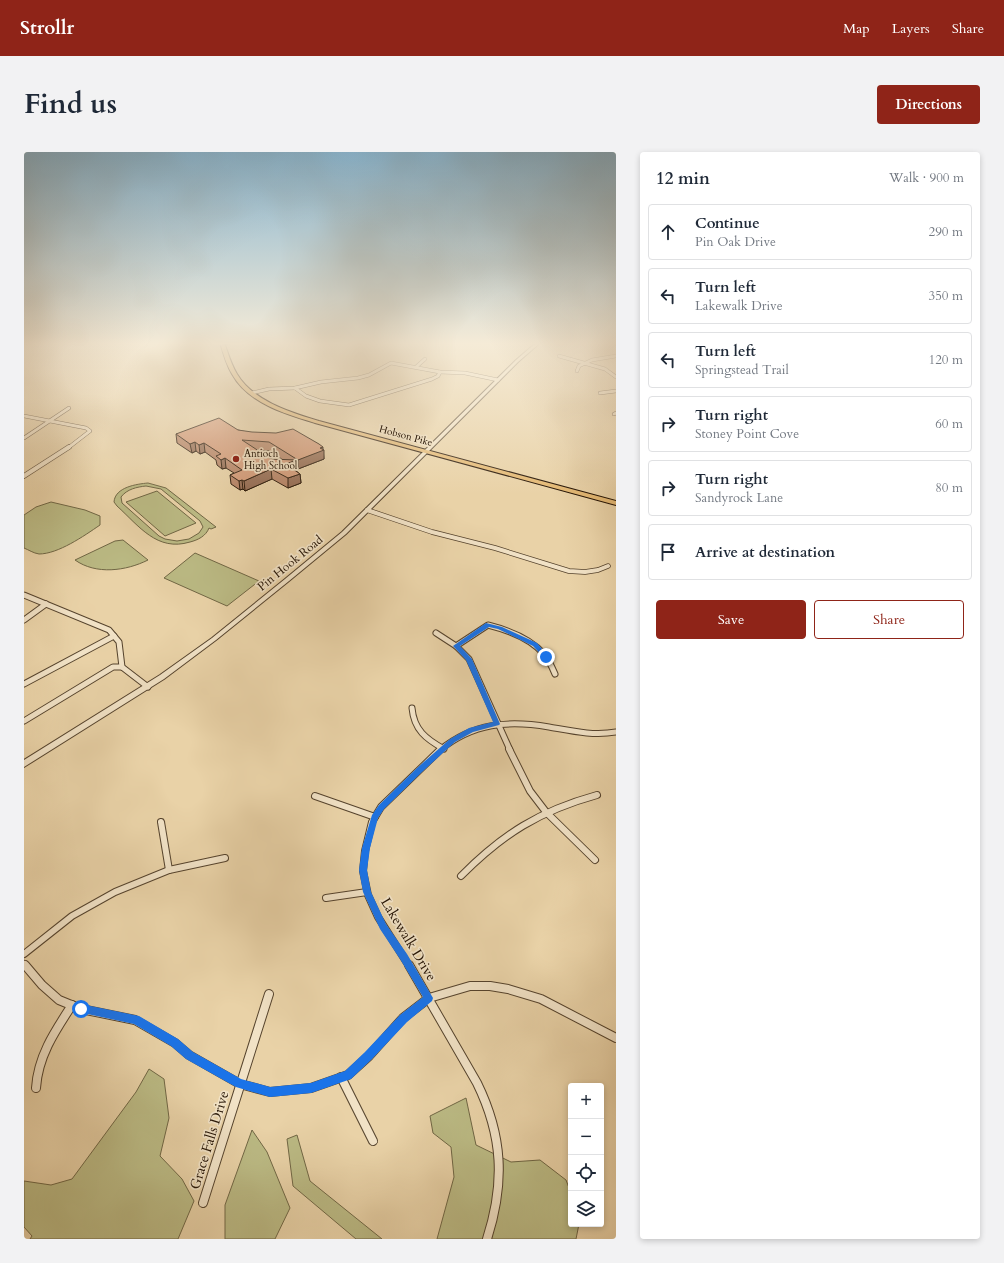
<!DOCTYPE html>
<meta charset="utf-8">
<style>
:root{--surface:#fff;--page:#f2f2f3;--text:#1f2937;--muted:#747a83;--line:#e0e1e3;--accent:#8f2418}
body{margin:0;font-family:Cardo,serif;background:var(--page);color:var(--text)}
.controls{position:absolute;right:12px;bottom:12px;display:grid;overflow:hidden;border-radius:4px;box-shadow:0 2px 6px #0003}
.controls button{width:36px;height:36px;display:grid;place-items:center;padding:0;border:0;border-bottom:1px solid var(--line);background:var(--surface);color:var(--text);font:20px sans-serif}
.stop{position:absolute;width:12px;height:12px;margin:-9px;border:3px solid #1a73e8;border-radius:50%;background:#fff}
.stop.end{background:#1a73e8;border-color:#fff;box-shadow:0 1px 4px #0008}
.list{margin:0;padding:0;list-style:none}
h2{display:flex;justify-content:space-between;align-items:center;height:52px;margin:0;padding:0 16px;font-size:17px}
h2 small{font-size:13px;font-weight:400;color:var(--muted)}
.list li{display:grid;grid-template-columns:26px 1fr auto;gap:12px;align-items:center;box-sizing:border-box;height:56px;margin:0 8px 8px;padding:0 8px;border:1px solid var(--line);border-radius:4px}
.list b{display:block;font-size:15px;white-space:nowrap}
.list p{margin:0;font-size:13px;white-space:nowrap;color:var(--muted)}
.list em{font-size:13px;font-style:normal;color:var(--muted)}
.actions{display:flex;gap:8px;padding:12px 16px}
.actions a{flex:1;padding:9px 0;border:1px solid var(--accent);border-radius:4px;text-align:center;font-size:14px;color:var(--accent)}
.actions .main{background:var(--accent);color:#fff}
.icon{flex:none;width:22px;height:22px;fill:none;stroke:currentColor;stroke-width:2;stroke-linecap:round;stroke-linejoin:round}
.map{position:relative;flex:none;width:592px;height:1087px;overflow:hidden;border-radius:4px}
header{display:flex;align-items:center;gap:24px;box-sizing:border-box;height:56px;padding:0 20px;background:var(--accent);color:#fff}
header strong{font-size:19px}
nav{display:flex;gap:22px;margin-inline-start:auto;font-size:14px}
.intro{display:flex;align-items:center;justify-content:space-between;box-sizing:border-box;height:96px;padding:0 24px}
h1{margin:0;font-size:28px}
.button{padding:10px 18px;border-radius:4px;background:var(--accent);color:#fff;font-size:14px;font-weight:700}
main{display:flex;gap:24px;padding:0 24px}
aside{flex:1;background:var(--surface);border-radius:4px;box-shadow:0 2px 6px #0003}
.map>svg:first-child{display:block}
.green{fill:#bbba84;stroke:#706644;fill-rule:evenodd}
.lines{fill:none;stroke-linecap:round;stroke-linejoin:round}
.minor-far4-casing{stroke:#55432d;stroke-width:4}
.minor-far3-casing{stroke:#55432d;stroke-width:5.5}
.minor-far2-casing{stroke:#55432d;stroke-width:7}
.minor-far1-casing{stroke:#55432d;stroke-width:8}
.minor-casing{stroke:#55432d;stroke-width:10}
.tertiary-casing{stroke:#55432d;stroke-width:2}
.primary-casing{stroke:#241304;stroke-width:2}
.minor-far4{stroke:#f1e2c6;stroke-width:3}
.minor-far3{stroke:#f1e2c6;stroke-width:4}
.minor-far2{stroke:#f1e2c6;stroke-width:5}
.minor-far1{stroke:#f1e2c6;stroke-width:6}
.minor{stroke:#f1e2c6;stroke-width:8}
.tertiary{fill:#f1e2c6;fill-rule:evenodd}
.primary{fill:#e4b974;fill-rule:evenodd}
.wall{fill:#b78467;stroke:#241304;fill-rule:evenodd}
.shaded-wall{fill:#956c54;stroke:#241304}
.building{fill:#d59a78;stroke:#241304}
.route{fill:#1a73e8}
.poi-dot{fill:#8f2418;stroke:#f1e2c6;stroke-width:1.5}
.labels{text-anchor:middle;stroke-width:3.5;stroke-linejoin:round;paint-order:stroke}
.far-street-label{font-size:10px;fill:#241304;stroke:#f1e2c6}
.far-poi-label{font-size:10px;fill:#241304;stroke:#f1e2c6;text-anchor:start}
.street-label{font-size:12px;fill:#241304;stroke:#f1e2c6}
.near-street-label{font-size:14px;fill:#241304;stroke:#f1e2c6}
</style>
<header>
<strong>Strollr</strong>
<nav><a>Map</a><a>Layers</a><a>Share</a></nav>
</header>
<div class="intro"><h1>Find us</h1><a class="button">Directions</a></div>
<main>
<div class="map">
<svg width="592" height="1087" viewBox="0 0 592 1087">
<rect width="100%" height="100%" fill="#e9d2a7"/>
<filter id="stains"><feTurbulence type="fractalNoise" baseFrequency=".005" numOctaves="4"/><feColorMatrix values="0 0 0 0 .2 0 0 0 0 .09 0 0 0 0 .02 0 0 0 .5 -.17"/></filter>
<radialGradient id="worn" r=".72"><stop offset=".6" stop-color="#630" stop-opacity="0"/><stop offset="1" stop-color="#630" stop-opacity=".3"/></radialGradient>
<g class="green">
<path d="M 124,331 L 142,336 L 192,375 L 187,377 L 185,376 C 182,384 174,388 166,390 C 133,400 115,374 93,354 L 90,350 C 91,335 113,332 124,331 ZM 122,334 L 137,337 L 176,369 L 179,375 L 175,381 L 165,387 L 153,389 L 141,387 L 135,384 L 98,351 L 97,345 C 103,337 113,335 122,334 Z"/>
<path d="M 133,339 L 172,371 L 141,384 L 102,350 Z"/>
<path d="M 27,350 L 61,358 L 76,364 L 76,373 C 60,384 34,402 15,402 C 9,401 5,398 0,396 L 0,363 L 12,355 Z"/>
<path d="M 99,388 L 124,408 C 102,419 72,423 51,408 L 91,389 Z"/>
<path d="M 171,401 L 235,429 L 203,454 L 140,426 Z"/>
<path d="M 125,917 L 140,927 L 145,966 L 136,1004 L 158,1027 L 170,1049 L 154,1087 L 6,1087 L 8,1084 L 0,1075 L 0,1029 L 27,1033 L 48,1027 L 112,940 Z"/>
<path d="M 442,946 L 452,993 L 487,1010 L 516,1008 L 542,1028 L 547,1041 L 547,1072 L 555,1072 L 552,1087 L 413,1087 L 430,1025 L 427,995 L 409,981 L 406,964 Z"/>
<path d="M 228,978 L 243,1000 L 266,1056 L 251,1087 L 201,1087 L 201,1053 Z"/>
<path d="M 273,983 L 286,1029 L 358,1087 L 332,1087 L 269,1034 L 263,987 Z"/>
</g>
<g class="lines">
<defs>
<g id="minor-far4">
<path d="M 535,204 L 581,217 L 592,225"/>
<path d="M 392,215 L 401,207"/>
<path d="M 553,219 L 555,214 L 568,208 L 592,204"/>
<path d="M 271,236 L 282,244 L 296,249 L 325,253 L 408,227 L 414,224 L 416,220"/>
<path d="M 228,241 L 245,237 L 271,236 L 297,230 L 334,226 L 345,223 L 367,211 L 416,220 L 441,221 L 474,228"/>
<path d="M 576,241 L 592,239"/>
<path d="M 590,262 L 592,261"/>
<path d="M 0,264 L 62,276 L 66,279 L 44,296"/>
<path d="M 0,286 L 45,256"/>
</g>
<g id="minor-far3">
<path d="M 0,324 L 45,295"/>
<path d="M 343,358 L 408,380 L 471,396 L 545,419 L 561,420 L 574,418 L 584,414"/>
</g>
<g id="minor-far2">
<path d="M 0,443 L 85,478 L 95,490 L 98,515 L 124,535"/>
<path d="M 0,468 L 22,452"/>
<path d="M 412,481 L 432,494 L 445,507 L 486,598"/>
<path d="M 432,494 L 464,473 C 484,478 506,486 520,502 C 525,508 528,515 531,522"/>
<path d="M 0,532 L 90,484"/>
<path d="M 388,556 C 390,578 402,587 420,597"/>
<path d="M 0,569 L 89,515 L 98,515"/>
<path d="M 416,598 C 449,571 484,568 525,575 C 548,579 569,584 592,580"/>
</g>
<g id="minor-far1">
<path d="M 485,597 L 506,639 L 522,660 L 571,708"/>
<path d="M 291,644 L 351,665"/>
<path d="M 137,670 L 145,718"/>
<path d="M 437,724 C 479,682 515,659 573,643"/>
<path d="M 302,746 L 343,740"/>
<path d="M 0,802 L 48,764 L 91,740 L 145,718 L 201,706"/>
<path d="M 0,812 L 1,814"/>
<path d="M 385,814 L 354,765 L 344,743 L 339,719 L 341,699 L 348,670 L 357,655 L 417,597"/>
</g>
<g id="minor">
<path d="M 1,813 L 18,833 L 35,848 L 57,857 L 111,868 L 151,891 L 165,903 L 216,932 L 246,940 L 287,936 L 324,923 L 345,904 L 379,866 L 405,846 L 446,834 L 466,834 L 484,837 L 517,847 L 592,886"/>
<path d="M 385,813 L 453,931 C 479,984 481,1031 463,1087"/>
<path d="M 317,925 L 349,989"/>
<path d="M 12,936 C 14,904 31,879 48,853"/>
<path d="M 179,1051 L 245,842"/>
</g>
<path id="tertiary" d="M 513,190 L 517,190 L 494,210 L 322,382 L 265,429 L 192,488 L 140,527 L 0,615 L 0,608 L 136,523 L 188,486 L 261,427 L 318,380 L 492,208 Z"/>
<path id="primary" d="M 196,190 L 200,190 C 204,201 207,212 213,222 C 229,249 266,260 295,269 L 592,349 L 592,353 L 291,271 C 261,262 224,251 208,222 C 202,212 199,201 196,190 Z"/>
</defs>
<use href="#minor-far4" class="minor-far4-casing"/>
<use href="#minor-far3" class="minor-far3-casing"/>
<use href="#minor-far2" class="minor-far2-casing"/>
<use href="#minor-far1" class="minor-far1-casing"/>
<use href="#minor" class="minor-casing"/>
<use href="#tertiary" class="tertiary-casing"/>
<use href="#primary" class="primary-casing"/>
<use href="#minor-far4" class="minor-far4"/>
<use href="#minor-far3" class="minor-far3"/>
<use href="#minor-far2" class="minor-far2"/>
<use href="#minor-far1" class="minor-far1"/>
<use href="#minor" class="minor"/>
<use href="#tertiary" class="tertiary"/>
<use href="#primary" class="primary"/>
</g>
<path class="wall" d="M 214,278 L 299,297 L 300,307 L 274,317 L 272,316 L 272,317 L 271,318 L 276,322 L 277,331 L 264,336 L 248,327 L 221,339 L 219,337 L 216,338 L 207,332 L 206,323 L 210,321 L 202,316 L 198,317 L 193,313 L 192,308 L 181,300 L 176,302 L 172,299 L 168,301 L 153,291 L 152,282 ZM 234,298 L 246,299 L 259,308 L 247,307 Z"/>
<g class="shaded-wall">
<path d="M 171,290 L 172,299 L 168,301 L 166,292 Z"/>
<path d="M 180,291 L 181,300 L 176,302 L 175,293 Z"/>
<path d="M 299,295 L 299,298 L 300,298 L 300,307 L 274,317 L 274,308 Z"/>
<path d="M 201,306 L 202,316 L 198,317 L 197,308 Z"/>
<path d="M 272,308 L 272,317 L 262,321 L 262,312 Z"/>
<path d="M 247,317 L 248,327 L 221,339 L 220,329 Z"/>
<path d="M 276,322 L 277,331 L 264,336 L 264,326 Z"/>
<path d="M 218,328 L 219,337 L 216,338 L 215,329 Z"/>
</g>
<path class="building" d="M 195,266 L 214,278 L 228,280 L 252,281 L 269,277 L 295,292 L 299,295 L 296,296 L 300,298 L 274,308 L 245,290 L 218,288 L 247,307 L 272,308 L 262,312 L 276,322 L 264,326 L 247,317 L 220,329 L 218,328 L 215,329 L 206,323 L 218,318 L 201,306 L 197,308 L 192,304 L 197,302 L 180,291 L 175,293 L 171,290 L 166,292 L 152,282 Z"/>
<linearGradient id="sky" x2="0" y2="1"><stop stop-color="#88b5d0"/><stop offset="0.56" stop-color="#f5ebd7"/><stop offset="1" stop-color="#f5ebd7" stop-opacity="0"/></linearGradient>
<rect width="592" height="342" fill="url(#sky)"/>
<path class="route" d="M 462,471 L 478,475 L 513,491 L 525,505 L 520,506 L 509,494 L 474,477 L 465,475 L 436,494 L 448,507 L 476,572 L 475,573 L 449,580 L 431,590 L 398,620 L 360,657 L 354,666 L 346,696 L 343,718 L 347,740 L 362,772 L 383,802 L 409,846 L 408,849 L 383,870 L 348,907 L 327,927 L 287,941 L 246,945 L 212,935 L 162,907 L 147,894 L 110,872 L 54,860 L 53,857 L 54,854 L 57,852 L 115,864 L 154,887 L 169,900 L 217,927 L 246,935 L 287,931 L 321,919 L 341,900 L 376,863 L 399,845 L 376,807 L 356,777 L 339,740 L 335,718 L 338,696 L 348,663 L 355,653 L 393,616 L 426,587 L 445,576 L 469,570 L 442,508 L 429,494 Z"/>
<circle class="poi-dot" cx="212" cy="307" r="4"/>
<g class="labels">
<g class="far-street-label">
<text transform="translate(382 283) rotate(15)" y="4">Hobson Pike</text>
</g>
<g class="far-poi-label">
<text x="220" y="305">Antioch<tspan x="220" dy="12">High School</tspan></text>
</g>
<g class="street-label">
<text transform="translate(266 411) rotate(-39)" y="4">Pin Hook Road</text>
</g>
<g class="near-street-label">
<text transform="translate(385 787) rotate(59)" y="5">Lakewalk Drive</text>
<text transform="translate(185 988) rotate(-73)" y="5">Grace Falls Drive</text>
</g>
</g>
<rect width="100%" height="100%" filter="url(#stains)"/>
<rect width="100%" height="100%" fill="url(#worn)"/>
</svg>
<div class="controls">
<button>+</button>
<button>−</button>
<button><svg class="icon" aria-label="locate" viewBox="0 0 24 24"><circle cx="12" cy="12" r="6"/><path d="M12 2v4M12 18v4M2 12h4M18 12h4"/></svg></button>
<button><svg class="icon" aria-label="layers" viewBox="0 0 24 24"><path d="M12 4l9 5-9 5-9-5zM3 14l9 5 9-5"/></svg></button>
</div>
<div class="stop" style="left:57px;top:857px"></div>
<div class="stop end" style="left:522px;top:505px"></div>
</div>
<aside>
<h2>12 min<small>Walk · 900 m</small></h2>
<ul class="list">
<li><svg class="icon" aria-label="ahead" viewBox="0 0 24 24"><path d="M12 20V5M6 11l6-6 6 6"/></svg><div><b>Continue</b><p>Pin Oak Drive</p></div><em>290 m</em></li>
<li><svg class="icon" aria-label="left" viewBox="0 0 24 24"><path d="M17 20v-9H6M10 6l-5 5 5 5"/></svg><div><b>Turn left</b><p>Lakewalk Drive</p></div><em>350 m</em></li>
<li><svg class="icon" aria-label="left" viewBox="0 0 24 24"><path d="M17 20v-9H6M10 6l-5 5 5 5"/></svg><div><b>Turn left</b><p>Springstead Trail</p></div><em>120 m</em></li>
<li><svg class="icon" aria-label="right" viewBox="0 0 24 24"><path d="M7 20v-9h11M14 6l5 5-5 5"/></svg><div><b>Turn right</b><p>Stoney Point Cove</p></div><em>60 m</em></li>
<li><svg class="icon" aria-label="right" viewBox="0 0 24 24"><path d="M7 20v-9h11M14 6l5 5-5 5"/></svg><div><b>Turn right</b><p>Sandyrock Lane</p></div><em>80 m</em></li>
<li><svg class="icon" aria-label="arrive" viewBox="0 0 24 24"><path d="M6 21V4h12l-3 4 3 4H6"/></svg><div><b>Arrive at destination</b></div></li>
</ul>
<div class="actions"><a class="main">Save</a><a>Share</a></div>
</aside>
</main>
